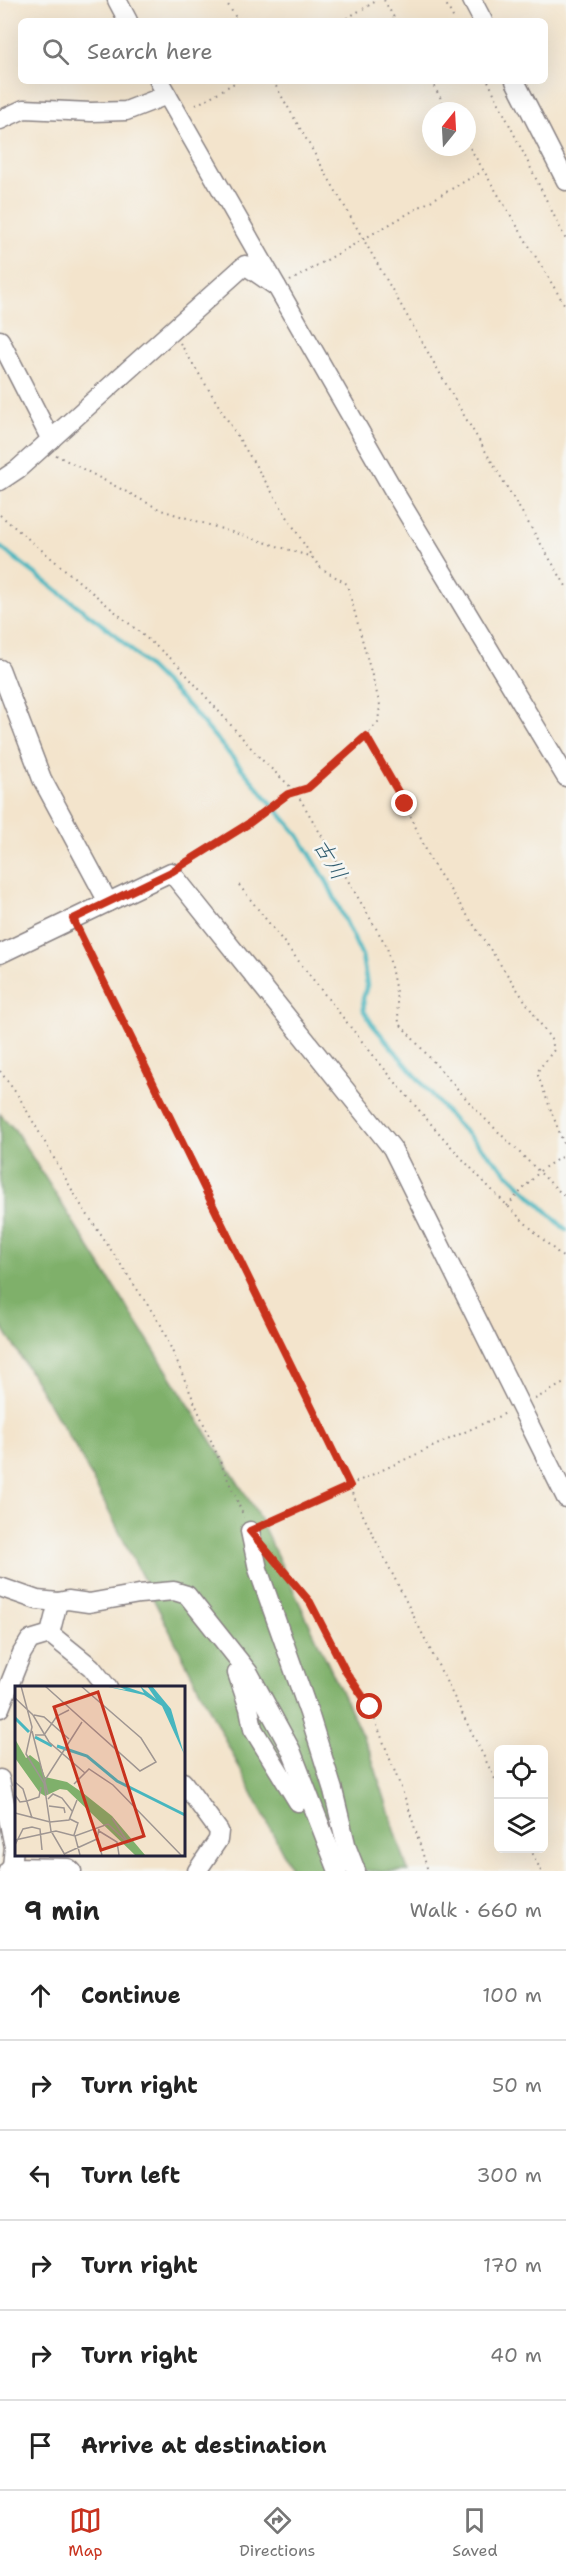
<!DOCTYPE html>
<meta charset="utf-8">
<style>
:root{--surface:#fff;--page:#f6f6f6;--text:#222;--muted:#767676;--line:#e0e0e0;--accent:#c8321e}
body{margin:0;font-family:"Shantell Sans","Klee One",sans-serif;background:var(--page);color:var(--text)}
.controls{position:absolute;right:18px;bottom:18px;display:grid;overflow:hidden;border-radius:9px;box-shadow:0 6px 24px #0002}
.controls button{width:54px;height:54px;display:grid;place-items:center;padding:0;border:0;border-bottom:2px solid var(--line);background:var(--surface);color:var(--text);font:30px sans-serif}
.compass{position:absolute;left:422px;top:102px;width:54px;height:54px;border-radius:50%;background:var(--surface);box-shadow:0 6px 24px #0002;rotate:18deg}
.stop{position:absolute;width:18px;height:18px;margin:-14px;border:4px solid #c8321e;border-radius:50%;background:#fff}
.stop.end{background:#c8321e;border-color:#fff;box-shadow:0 2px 6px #0008}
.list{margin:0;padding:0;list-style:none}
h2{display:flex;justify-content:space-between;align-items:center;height:78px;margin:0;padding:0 24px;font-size:26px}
h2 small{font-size:20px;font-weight:400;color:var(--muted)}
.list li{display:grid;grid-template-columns:39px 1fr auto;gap:18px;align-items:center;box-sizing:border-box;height:90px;padding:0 24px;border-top:2px solid var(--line)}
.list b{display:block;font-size:22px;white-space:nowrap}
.list em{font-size:20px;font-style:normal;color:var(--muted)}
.icon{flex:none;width:33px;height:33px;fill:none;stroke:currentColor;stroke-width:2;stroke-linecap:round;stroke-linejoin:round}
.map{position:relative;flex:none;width:566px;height:1871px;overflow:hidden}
.search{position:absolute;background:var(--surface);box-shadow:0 6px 24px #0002;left:18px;right:18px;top:18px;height:66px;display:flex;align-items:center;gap:15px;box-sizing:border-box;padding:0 21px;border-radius:9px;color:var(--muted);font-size:22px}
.sheet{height:618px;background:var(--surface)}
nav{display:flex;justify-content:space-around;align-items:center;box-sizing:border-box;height:84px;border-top:2px solid var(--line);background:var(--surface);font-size:16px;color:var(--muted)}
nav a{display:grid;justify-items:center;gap:3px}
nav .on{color:var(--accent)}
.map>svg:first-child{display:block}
.forest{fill:#7fb06b;stroke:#506953;stroke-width:1.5}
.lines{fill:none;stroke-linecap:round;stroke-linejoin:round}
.stream{stroke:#47b6bf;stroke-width:4.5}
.minor-casing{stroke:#8a8384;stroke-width:21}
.path{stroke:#8a8384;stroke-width:2;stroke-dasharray:1.5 4.5;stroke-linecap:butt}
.minor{stroke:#fff;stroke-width:18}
.route{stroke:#c8321e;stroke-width:8}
.labels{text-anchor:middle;stroke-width:5;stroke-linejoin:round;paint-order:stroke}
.water-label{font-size:22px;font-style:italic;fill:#315d70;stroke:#f6f6f2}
.inset-river{fill:none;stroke:#47b6bf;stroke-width:3}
.inset-road{fill:none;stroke:#9f9692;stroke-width:1.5}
.view{fill:#c8321e;fill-opacity:0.15;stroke:#c8321e;stroke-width:3}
.inset-edge{fill:none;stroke:#22223b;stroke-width:3}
</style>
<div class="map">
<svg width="566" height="1871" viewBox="0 0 566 1871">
<rect width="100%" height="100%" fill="#f6f6f2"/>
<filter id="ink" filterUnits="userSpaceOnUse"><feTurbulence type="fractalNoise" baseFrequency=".0167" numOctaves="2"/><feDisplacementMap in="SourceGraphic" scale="12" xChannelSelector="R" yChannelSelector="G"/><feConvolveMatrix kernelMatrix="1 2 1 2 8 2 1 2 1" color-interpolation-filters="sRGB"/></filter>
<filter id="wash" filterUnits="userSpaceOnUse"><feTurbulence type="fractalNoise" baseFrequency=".008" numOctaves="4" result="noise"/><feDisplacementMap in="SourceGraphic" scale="24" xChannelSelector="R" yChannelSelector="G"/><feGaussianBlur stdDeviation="1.35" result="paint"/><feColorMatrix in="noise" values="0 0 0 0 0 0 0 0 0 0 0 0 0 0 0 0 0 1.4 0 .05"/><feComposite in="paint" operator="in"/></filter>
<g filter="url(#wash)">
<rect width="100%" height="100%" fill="#f3e4cc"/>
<path class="forest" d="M 0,1114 L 15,1130 L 256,1511 L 370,1752 L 408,1871 L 292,1871 L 78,1451 L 0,1323 Z"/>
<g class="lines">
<path class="stream" d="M 0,547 L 117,636 L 192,710 L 299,836 L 327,882 L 362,956 L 367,985 L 363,998 L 364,1011 L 372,1024 L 453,1120 L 566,1230"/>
</g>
</g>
<g filter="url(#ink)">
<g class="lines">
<defs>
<g id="minor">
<path d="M 117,0 L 128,21"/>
<path d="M 472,0 L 483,21"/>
<path d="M 159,81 L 398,498 L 566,777"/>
<path d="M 515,81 L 566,181"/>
<path d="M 0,120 L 24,109 L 91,112 L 126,111 L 167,95"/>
<path d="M 0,340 L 51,440"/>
<path d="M 0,481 L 18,469 L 245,265 L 277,287"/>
<path d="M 0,669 L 42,779 L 108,902"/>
<path d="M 0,954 L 171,872 L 392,1148 L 566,1498"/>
<path d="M 250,1531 L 258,1569 L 309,1713 L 333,1790 L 347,1848 L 356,1871"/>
<path d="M 0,1587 L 37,1600 L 58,1602 L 68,1600 L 89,1603 L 139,1594 L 174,1591 L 187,1595 L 249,1673 L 291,1750 L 338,1871"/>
<path d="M 50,1634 L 91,1667 L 108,1688"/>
<path d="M 237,1673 L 249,1708 L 253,1729 L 298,1802"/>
<path d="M 0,1708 L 22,1653 L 30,1640 L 50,1634 L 58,1602"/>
<path d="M 0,1779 L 14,1847 L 12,1867 L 8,1871"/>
<path d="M 183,1782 L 219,1831 L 218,1840 L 197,1871"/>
<path d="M 12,1867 L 68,1868 L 72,1871"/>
</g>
</defs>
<use href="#minor" class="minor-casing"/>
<g class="path">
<path d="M 225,0 L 238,21"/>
<path d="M 384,0 L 396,21"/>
<path d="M 444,0 L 455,21"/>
<path d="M 342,21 L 378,0"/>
<path d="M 273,81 L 462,412 L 566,586"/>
<path d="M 431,81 L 448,111"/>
<path d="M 488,81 L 566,240"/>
<path d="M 196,105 L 238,81"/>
<path d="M 467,143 L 566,307"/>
<path d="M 290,281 L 483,171"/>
<path d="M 180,343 L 312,557 L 321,568 L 347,584 L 380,705 L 378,722 L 366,736 L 322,777 L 308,788 L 288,794 L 248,824 L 184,864"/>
<path d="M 56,455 L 161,510 L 312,557"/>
<path d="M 0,515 L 176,663 L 260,758 L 296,792 L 387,947 L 396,992 L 399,1023 L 478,1112 L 566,1198"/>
<path d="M 367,737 L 405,804 L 432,863 L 552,1041 L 554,1050 L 539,1069 L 538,1076 L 566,1150"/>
<path d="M 239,885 C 342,1015 440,1151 566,1260"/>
<path d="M 79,932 L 349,1487 L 498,1785"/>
<path d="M 0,1071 L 19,1097 L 79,1202 L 161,1325 L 244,1517"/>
<path d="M 507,1206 L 542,1169 L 566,1154"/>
<path d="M 535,1399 L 566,1382"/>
<path d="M 263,1525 L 506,1413"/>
<path d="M 273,1558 L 310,1602 L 346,1672 L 370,1707 L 408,1806 L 428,1871"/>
<path d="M 530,1848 L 541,1871"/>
</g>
<use href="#minor" class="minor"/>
</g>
</g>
<g class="lines" filter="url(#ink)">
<path class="route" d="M 370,1707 L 346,1672 L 310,1602 L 250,1531 L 350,1486 L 73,919 L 171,872 L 248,824 L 288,794 L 308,788 L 366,736 L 405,804"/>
</g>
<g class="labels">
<g class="water-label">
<text transform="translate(331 859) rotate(60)" y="8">古川</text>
</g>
</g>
<g transform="translate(15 1686)">
<rect width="170" height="170" fill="#f3e4cc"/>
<path d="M 0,53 L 11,72 L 15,69 L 25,77 L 30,91 L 52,96 L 68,107 L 97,130 L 130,169 L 120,169 L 52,104 L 45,103 L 30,110 L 25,107 L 0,72 Z" fill="#7fb06b"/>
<path d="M 89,0 L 111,4 L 103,0 L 109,0 L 129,7 L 125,0 L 141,13 L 132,0 L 137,0 L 156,23 L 169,68 L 147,20 L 129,9 Z" fill="#47b6bf"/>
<path class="inset-river" d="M 0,32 L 14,46M 20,51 L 37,60M 42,60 L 72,70 L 102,95 L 170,129"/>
<path class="inset-road" d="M 6,0 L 17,41 L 11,68 L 29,97 L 36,145 L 50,169M 30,0 L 125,85 L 141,76 L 126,52 L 66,0M 0,12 L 18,29 L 34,56 L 70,87M 19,29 L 29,31 L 54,53M 17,45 L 33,108M 20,49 L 29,49 L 42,30 L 54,24M 30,94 L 67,36M 0,96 L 8,103 L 17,132M 59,98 L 74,83 L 98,99 L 166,169M 0,109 L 5,116 L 12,115 L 24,111 L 26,101M 33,113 L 38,108 L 47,112 L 57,125M 34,120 L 49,122 L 50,127M 0,127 L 35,136 L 54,134 L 62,114M 55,133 L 63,137 L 59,149M 84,143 L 82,153 L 87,169M 84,145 L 102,156 L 104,169M 60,150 L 65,169M 0,154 L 41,145 L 60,150 L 93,138 L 114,158 L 97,132M 0,159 L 8,143 L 17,141 L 25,143 L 27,164M 49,168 L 82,153"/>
<path class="view" d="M 83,6 L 129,150 L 86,164 L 39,21 Z"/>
<rect width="170" height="170" class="inset-edge"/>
</g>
</svg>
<div class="controls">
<button><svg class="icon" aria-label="locate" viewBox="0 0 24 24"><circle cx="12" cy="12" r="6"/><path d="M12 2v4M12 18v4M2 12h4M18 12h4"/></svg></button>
<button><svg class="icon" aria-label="layers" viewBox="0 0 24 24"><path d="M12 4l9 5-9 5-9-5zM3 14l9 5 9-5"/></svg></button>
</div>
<svg class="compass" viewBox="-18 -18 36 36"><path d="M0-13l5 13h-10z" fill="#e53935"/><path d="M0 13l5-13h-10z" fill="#767676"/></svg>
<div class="stop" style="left:370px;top:1707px"></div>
<div class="stop end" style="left:405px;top:804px"></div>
<div class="search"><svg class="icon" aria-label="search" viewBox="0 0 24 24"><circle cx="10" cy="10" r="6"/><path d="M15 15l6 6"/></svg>Search here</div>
</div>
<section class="sheet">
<h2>9 min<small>Walk · 660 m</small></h2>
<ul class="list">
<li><svg class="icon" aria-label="ahead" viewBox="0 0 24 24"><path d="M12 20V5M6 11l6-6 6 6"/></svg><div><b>Continue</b></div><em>100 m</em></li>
<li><svg class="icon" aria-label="right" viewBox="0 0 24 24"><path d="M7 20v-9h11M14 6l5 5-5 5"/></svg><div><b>Turn right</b></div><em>50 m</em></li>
<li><svg class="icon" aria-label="left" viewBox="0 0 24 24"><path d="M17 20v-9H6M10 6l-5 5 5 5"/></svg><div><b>Turn left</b></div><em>300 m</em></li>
<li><svg class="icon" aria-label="right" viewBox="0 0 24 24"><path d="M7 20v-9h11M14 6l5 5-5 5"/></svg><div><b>Turn right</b></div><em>170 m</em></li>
<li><svg class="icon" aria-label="right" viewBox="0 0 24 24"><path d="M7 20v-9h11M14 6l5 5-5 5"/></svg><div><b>Turn right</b></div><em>40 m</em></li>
<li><svg class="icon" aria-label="arrive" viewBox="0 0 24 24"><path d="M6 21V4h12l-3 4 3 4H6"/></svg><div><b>Arrive at destination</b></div></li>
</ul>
</section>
<nav>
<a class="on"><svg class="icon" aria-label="map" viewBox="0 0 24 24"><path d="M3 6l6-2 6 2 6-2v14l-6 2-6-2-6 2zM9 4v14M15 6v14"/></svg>Map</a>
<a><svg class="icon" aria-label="directions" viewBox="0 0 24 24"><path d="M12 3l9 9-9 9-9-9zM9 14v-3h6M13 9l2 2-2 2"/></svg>Directions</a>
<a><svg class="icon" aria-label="saved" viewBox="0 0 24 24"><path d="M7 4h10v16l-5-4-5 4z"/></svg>Saved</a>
</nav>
